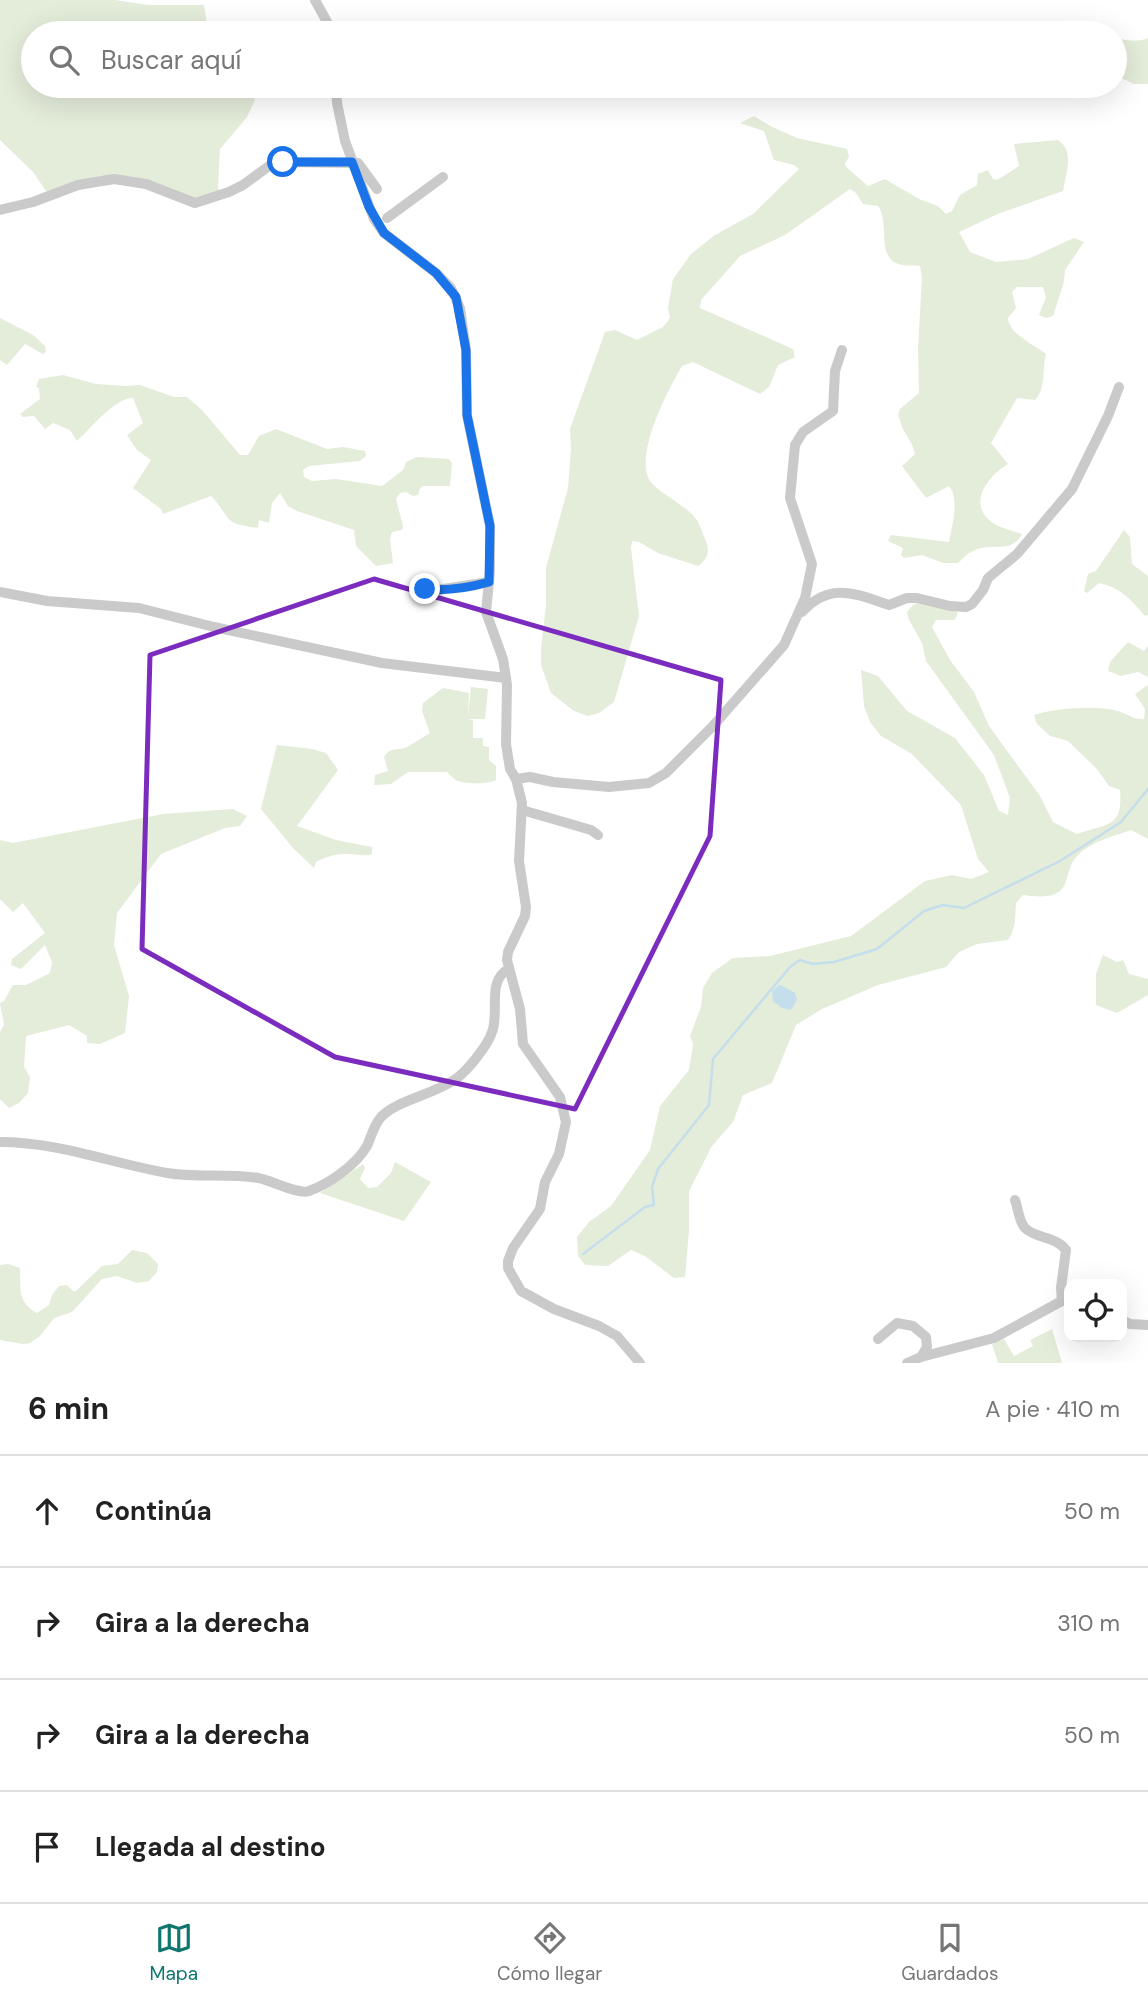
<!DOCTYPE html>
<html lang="es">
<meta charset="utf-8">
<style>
:root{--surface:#fff;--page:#f6f6f6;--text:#222;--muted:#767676;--line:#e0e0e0;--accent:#0f766e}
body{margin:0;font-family:"DM Sans",sans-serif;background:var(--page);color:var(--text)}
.controls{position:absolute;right:21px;bottom:21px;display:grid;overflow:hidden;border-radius:14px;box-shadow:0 7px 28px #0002}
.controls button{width:63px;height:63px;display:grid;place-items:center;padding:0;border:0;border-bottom:2px solid var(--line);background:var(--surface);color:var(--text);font:35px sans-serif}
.stop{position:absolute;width:21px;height:21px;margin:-16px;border:5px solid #1a73e8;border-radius:50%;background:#fff}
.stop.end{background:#1a73e8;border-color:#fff;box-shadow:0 2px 7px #0008}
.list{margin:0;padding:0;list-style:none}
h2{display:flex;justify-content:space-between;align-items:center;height:91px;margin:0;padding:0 28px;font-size:30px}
h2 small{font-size:23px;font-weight:400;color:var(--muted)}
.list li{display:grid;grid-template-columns:46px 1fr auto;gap:21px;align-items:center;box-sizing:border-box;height:112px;padding:0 28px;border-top:2px solid var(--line)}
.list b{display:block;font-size:26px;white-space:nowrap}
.list em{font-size:23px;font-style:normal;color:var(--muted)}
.icon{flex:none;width:38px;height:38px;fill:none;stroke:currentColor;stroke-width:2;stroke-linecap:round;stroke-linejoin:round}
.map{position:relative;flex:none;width:1148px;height:1363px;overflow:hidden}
.search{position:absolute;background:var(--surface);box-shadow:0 7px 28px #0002;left:21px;right:21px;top:21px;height:77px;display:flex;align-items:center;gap:18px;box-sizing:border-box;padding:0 24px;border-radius:38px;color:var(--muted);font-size:26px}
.sheet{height:539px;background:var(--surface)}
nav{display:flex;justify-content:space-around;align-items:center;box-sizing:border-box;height:98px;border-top:2px solid var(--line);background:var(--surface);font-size:19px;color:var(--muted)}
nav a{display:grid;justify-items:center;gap:4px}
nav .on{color:var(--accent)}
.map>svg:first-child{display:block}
.green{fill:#e4ecda}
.water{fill:#c5deec}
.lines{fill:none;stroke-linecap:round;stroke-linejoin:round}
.stream{stroke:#c5deec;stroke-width:2.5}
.street{stroke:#cacaca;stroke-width:10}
.route{stroke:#1a73e8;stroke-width:9}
.marked{fill:none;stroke:#7b2cbf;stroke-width:5;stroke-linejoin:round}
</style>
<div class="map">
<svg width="1148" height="1363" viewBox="0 0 1148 1363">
<rect width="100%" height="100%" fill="#fff"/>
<g class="green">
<path d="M 0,0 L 115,0 L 148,5 L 204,5 L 207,24 L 212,33 L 33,33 L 33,86 L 244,86 L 255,100 L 247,117 L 220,149 L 218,187 L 221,197 L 194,206 L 143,186 L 111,182 L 50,197 L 33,172 L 0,140 Z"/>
<path d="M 1050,22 L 1075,23 L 1076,33 L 1036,33 L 1032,29 Z"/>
<path d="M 1115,38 C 1125,40 1138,43 1148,38 L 1148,84 L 1134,84 L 1115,75 Z"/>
<path d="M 754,116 L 770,126 L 797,138 L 847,149 L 849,157 L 845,163 L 846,167 L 868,186 L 885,179 L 919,199 L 938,206 L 946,214 L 952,211 L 960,195 L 977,185 L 978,174 L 988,170 L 993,179 L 997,180 L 1019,166 L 1014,144 L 1058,140 C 1075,151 1066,173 1063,191 L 1000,213 L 959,232 L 970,252 L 996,262 L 1028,259 L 1074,238 L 1084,242 L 1065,270 L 1064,282 L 1053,316 L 1046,318 L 1039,315 L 1046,297 L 1043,287 L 1017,287 L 1012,292 L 1016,308 L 1008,318 C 1009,334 1033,344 1046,354 C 1042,368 1046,389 1035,400 L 1017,398 L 991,443 L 1008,464 C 986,477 965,507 996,525 C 1004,529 1014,531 1022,534 C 1010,556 991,540 971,552 C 966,554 962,560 958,563 L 943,563 L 922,555 L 904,558 L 901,555 L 903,548 L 888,541 L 891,535 L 949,542 C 952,526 960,499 949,486 L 926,498 L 902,466 L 915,454 C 912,440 907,438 902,427 C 901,423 900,419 898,416 L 900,409 L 919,393 L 918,349 L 922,277 L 920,266 C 915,265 908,266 903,265 C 874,261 891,223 878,206 L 863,204 L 856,193 L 850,189 L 785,235 L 740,256 L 701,300 L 700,308 L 793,349 L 795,357 L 778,365 L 769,387 L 760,394 L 693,362 L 682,366 C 668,390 637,449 648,477 C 654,492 686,504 696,519 C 700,524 702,532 705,539 C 710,550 709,558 698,566 L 658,553 L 639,542 L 632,541 L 631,548 L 639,616 L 614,702 L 599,713 L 588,716 L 574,711 L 551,693 L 541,665 L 541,649 L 546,605 L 546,568 L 568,488 L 571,449 L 570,429 L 605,332 L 615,330 L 637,340 L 663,327 L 670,318 L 668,308 L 673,279 L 691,254 L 715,235 L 753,214 L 799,169 L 794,165 L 774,160 L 764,131 L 740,123 Z"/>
<path d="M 0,318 L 33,335 L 45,346 L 46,352 L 43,354 L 25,344 L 7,365 L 0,360 Z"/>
<path d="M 63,375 L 96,384 L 126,386 L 140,385 L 174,397 L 187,397 L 202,410 L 240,455 L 248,455 L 259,436 L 276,429 L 327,449 L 343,447 L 365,451 L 366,456 L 360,461 L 309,466 L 303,470 L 304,477 L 312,481 L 336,479 L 382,486 L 403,470 L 406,462 L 417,457 L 449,459 L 452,463 L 450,486 L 423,486 L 420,488 L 418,495 L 413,496 L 406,492 L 400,493 L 396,499 L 403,526 L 402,530 L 392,532 L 390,539 L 393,563 L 376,566 L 356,546 L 354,530 L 297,511 L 288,506 L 280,493 L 272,503 L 269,523 L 259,520 L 258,528 C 220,523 233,519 211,496 L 163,514 L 161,509 L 133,488 L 151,460 L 137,450 L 127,435 L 143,423 L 133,398 C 116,397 90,429 77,441 L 70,430 L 53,423 L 45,429 L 34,416 L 23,417 L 20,414 L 40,399 L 39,388 L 36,387 L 39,379 Z"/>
<path d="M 1124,530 L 1130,537 L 1132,564 L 1148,576 L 1148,615 L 1145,616 C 1132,600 1119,587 1099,583 L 1087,593 L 1084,591 L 1088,574 L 1096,571 Z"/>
<path d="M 922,601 L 958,612 L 955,620 L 936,620 L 932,627 L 950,660 L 974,692 L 989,726 L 1040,796 L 1053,822 L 1077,834 C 1108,823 1123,828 1120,790 L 1109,786 L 1097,769 L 1068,741 L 1050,736 L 1037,724 L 1034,715 C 1055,708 1096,705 1118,711 C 1128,714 1133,720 1144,719 L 1145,709 L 1135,694 L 1148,685 L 1148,839 L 1131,830 C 1114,836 1090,842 1077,856 C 1070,864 1069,872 1066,881 C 1061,900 1038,897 1023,895 L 1016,903 C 1015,917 1016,929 1008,940 L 977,944 L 959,952 L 946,967 L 878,985 L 822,1009 L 796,1025 L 772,1083 L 743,1095 L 733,1122 L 712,1146 L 689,1191 L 689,1231 L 685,1277 L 674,1278 L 645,1256 L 631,1250 L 608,1266 L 585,1265 L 578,1256 L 577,1237 L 589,1222 L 611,1206 L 650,1150 L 660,1106 L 689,1070 L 693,1044 L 690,1036 L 701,1007 L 703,988 L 712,973 L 733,958 L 770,956 L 851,936 L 925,881 L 952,875 L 971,879 L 989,872 L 978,859 L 961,805 L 912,754 L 881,736 L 870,722 L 864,706 L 861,670 L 878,676 L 907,711 L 955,738 L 984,775 L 999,811 L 1008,815 L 1010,798 L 994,755 L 926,661 L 922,643 L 909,620 L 907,612 L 913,605 Z"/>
<path d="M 1128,642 L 1144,651 L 1148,646 L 1148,677 L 1138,672 L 1121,676 L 1108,671 L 1110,662 Z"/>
<path d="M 471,687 L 488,689 L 485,719 L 467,719 L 473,720 L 473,738 L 483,738 L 483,746 L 489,747 L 489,760 L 496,766 L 496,780 C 488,784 465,785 456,780 C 453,778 450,775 447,772 L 408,772 L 391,784 L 374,785 L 375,775 L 388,771 L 384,757 C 392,745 399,752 409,746 C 416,742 423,737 430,733 L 422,711 L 423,703 L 443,688 L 469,693 L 468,717 Z"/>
<path d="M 277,745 L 312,749 L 326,753 L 338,770 L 297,826 L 336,840 L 372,847 L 372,854 C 364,857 358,854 349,854 C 337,853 326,857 316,862 L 314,868 L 293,848 L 261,809 Z"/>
<path d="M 233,809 L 247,816 L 240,826 L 225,828 L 161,854 L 117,913 L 114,945 L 129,996 L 125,1033 L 100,1044 L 87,1043 L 87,1036 L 69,1025 L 26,1036 L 24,1067 L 30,1077 L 28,1093 L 19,1103 L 9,1108 L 0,1099 L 0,1032 L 4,1025 L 0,1003 L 4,1001 L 13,985 L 26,985 L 50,973 L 52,962 L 45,945 L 21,969 L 11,965 L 12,959 L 45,933 L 23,903 L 13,912 L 0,899 L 0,840 L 13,843 L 163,814 Z"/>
<path d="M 1103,955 L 1117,962 L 1123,960 L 1129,974 L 1148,979 L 1148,995 L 1117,1013 L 1096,1005 L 1096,974 Z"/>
<path d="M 395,1162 L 431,1182 L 404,1221 L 320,1193 L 363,1164 L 365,1168 L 360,1179 L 368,1188 L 377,1187 L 391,1173 Z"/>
<path d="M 132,1250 L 147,1253 L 158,1264 L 157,1272 L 149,1281 L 137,1283 L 117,1276 L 102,1279 L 72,1312 L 54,1318 L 40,1336 L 30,1343 L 23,1344 L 0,1340 L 0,1265 L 8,1264 L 20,1268 C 21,1289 17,1302 37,1313 L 49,1305 L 52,1295 L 59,1286 L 67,1285 L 73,1291 L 76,1291 L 102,1266 L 118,1264 Z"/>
<path d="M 1052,1329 L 1062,1363 L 998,1363 L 992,1344 L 1004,1339 L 1014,1356 L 1033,1346 L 1030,1340 Z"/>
</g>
<path class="water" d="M 780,985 L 795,993 L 797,1000 L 791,1010 L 782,1008 L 773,1001 L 772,991 Z"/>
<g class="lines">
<path class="stream" d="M 583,1254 L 645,1207 L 654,1205 L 652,1187 L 658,1169 L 709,1105 L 713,1059 L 790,967 L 800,960 L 813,964 L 834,962 L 877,949 L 924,911 L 943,905 L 964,908 L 1060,861 L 1121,822 L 1148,789"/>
<g class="street">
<path d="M 315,0 L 333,33"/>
<path d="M 336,86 L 337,103 L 345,141 L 374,219 L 384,233 L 436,273 L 451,288 L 460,308 L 466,350 L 467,415 L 490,526 L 490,571 L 486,612 L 503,659 L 507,685 L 506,744 L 510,769 L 516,779 L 522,803 L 519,861 L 526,907 L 525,916 L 508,952 L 507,960 L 520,1009 L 523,1044 L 560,1097 L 566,1122 L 559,1154 L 545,1182 L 540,1209 L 513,1248 L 508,1261 L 508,1268 L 521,1291 L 554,1309 L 599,1326 L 617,1336 L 640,1363"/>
<path d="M 0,210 L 33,202 L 78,185 L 114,179 L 146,184 L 195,203 L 229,192 L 243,185 L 269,166 L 283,162 L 358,163 L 377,189"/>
<path d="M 387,218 L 443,177"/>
<path d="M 425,589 L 437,590 L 489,582"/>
<path d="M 0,592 L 47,601 L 139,608 L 214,627 L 382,663 L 506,678"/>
<path d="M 802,612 C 830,581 856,594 889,605 L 907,598 L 917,598 L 950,606 L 966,607 L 972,604 L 983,590 L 988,578 L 1017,554 L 1072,489 L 1108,416 L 1119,387"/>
<path d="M 516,779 L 530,777 L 553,782 L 609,787 L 649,783 L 666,773 L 712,727 L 784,645 L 805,598 L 812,564 L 790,498 L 795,445 L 803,432 L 833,411 L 835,371 L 842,350"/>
<path d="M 522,810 L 591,830 L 598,835"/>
<path d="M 0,1142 C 58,1142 111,1163 167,1173 C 197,1178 228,1173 258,1178 C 271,1180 298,1195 309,1191 C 329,1184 356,1165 367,1146 C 371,1137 374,1125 381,1117 C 397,1100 436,1094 457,1078 C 468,1070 488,1045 492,1032 C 500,1013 486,980 509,969"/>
<path d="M 1015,1200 C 1018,1208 1019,1222 1025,1228 C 1036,1239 1056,1236 1066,1250 L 1061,1288 L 1062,1301"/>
<path d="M 1122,1320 L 1130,1324 L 1148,1325"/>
<path d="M 878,1339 L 897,1323 L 913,1326 L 926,1337 L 927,1347 L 921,1357"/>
<path d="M 907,1363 L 921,1357 L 994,1338 L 1069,1297"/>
</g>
</g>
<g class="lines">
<path class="route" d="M 283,162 L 352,162 L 369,207 L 384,233 L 436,273 L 456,297 L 466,350 L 467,415 L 490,526 L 489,582 C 468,588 446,591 425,589"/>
</g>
<path class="marked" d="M 374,579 L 721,680 L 710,836 L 575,1109 L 335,1057 L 142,949 L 150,655 Z"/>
</svg>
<div class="controls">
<button><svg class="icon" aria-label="locate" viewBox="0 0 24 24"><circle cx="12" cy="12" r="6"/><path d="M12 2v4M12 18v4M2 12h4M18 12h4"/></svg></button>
</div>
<div class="stop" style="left:283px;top:162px"></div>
<div class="stop end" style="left:425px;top:589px"></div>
<div class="search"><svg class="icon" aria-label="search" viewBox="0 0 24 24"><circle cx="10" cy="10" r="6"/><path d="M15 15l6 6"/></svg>Buscar aquí</div>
</div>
<section class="sheet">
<h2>6 min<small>A pie · 410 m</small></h2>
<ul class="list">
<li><svg class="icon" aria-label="ahead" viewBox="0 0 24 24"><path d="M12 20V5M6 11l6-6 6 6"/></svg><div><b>Continúa</b></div><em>50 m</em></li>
<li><svg class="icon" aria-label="right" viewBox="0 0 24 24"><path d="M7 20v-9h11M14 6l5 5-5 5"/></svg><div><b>Gira a la derecha</b></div><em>310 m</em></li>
<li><svg class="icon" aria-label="right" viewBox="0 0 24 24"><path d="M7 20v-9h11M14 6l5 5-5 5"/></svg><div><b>Gira a la derecha</b></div><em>50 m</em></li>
<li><svg class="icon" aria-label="arrive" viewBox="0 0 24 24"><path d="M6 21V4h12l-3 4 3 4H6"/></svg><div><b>Llegada al destino</b></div></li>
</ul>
</section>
<nav>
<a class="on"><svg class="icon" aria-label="map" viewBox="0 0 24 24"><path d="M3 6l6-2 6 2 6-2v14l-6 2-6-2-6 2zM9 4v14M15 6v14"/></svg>Mapa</a>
<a><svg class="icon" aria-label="directions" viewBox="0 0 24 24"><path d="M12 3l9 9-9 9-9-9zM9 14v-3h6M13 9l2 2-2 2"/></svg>Cómo llegar</a>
<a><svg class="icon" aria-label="saved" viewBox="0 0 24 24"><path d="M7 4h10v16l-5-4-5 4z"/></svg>Guardados</a>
</nav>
